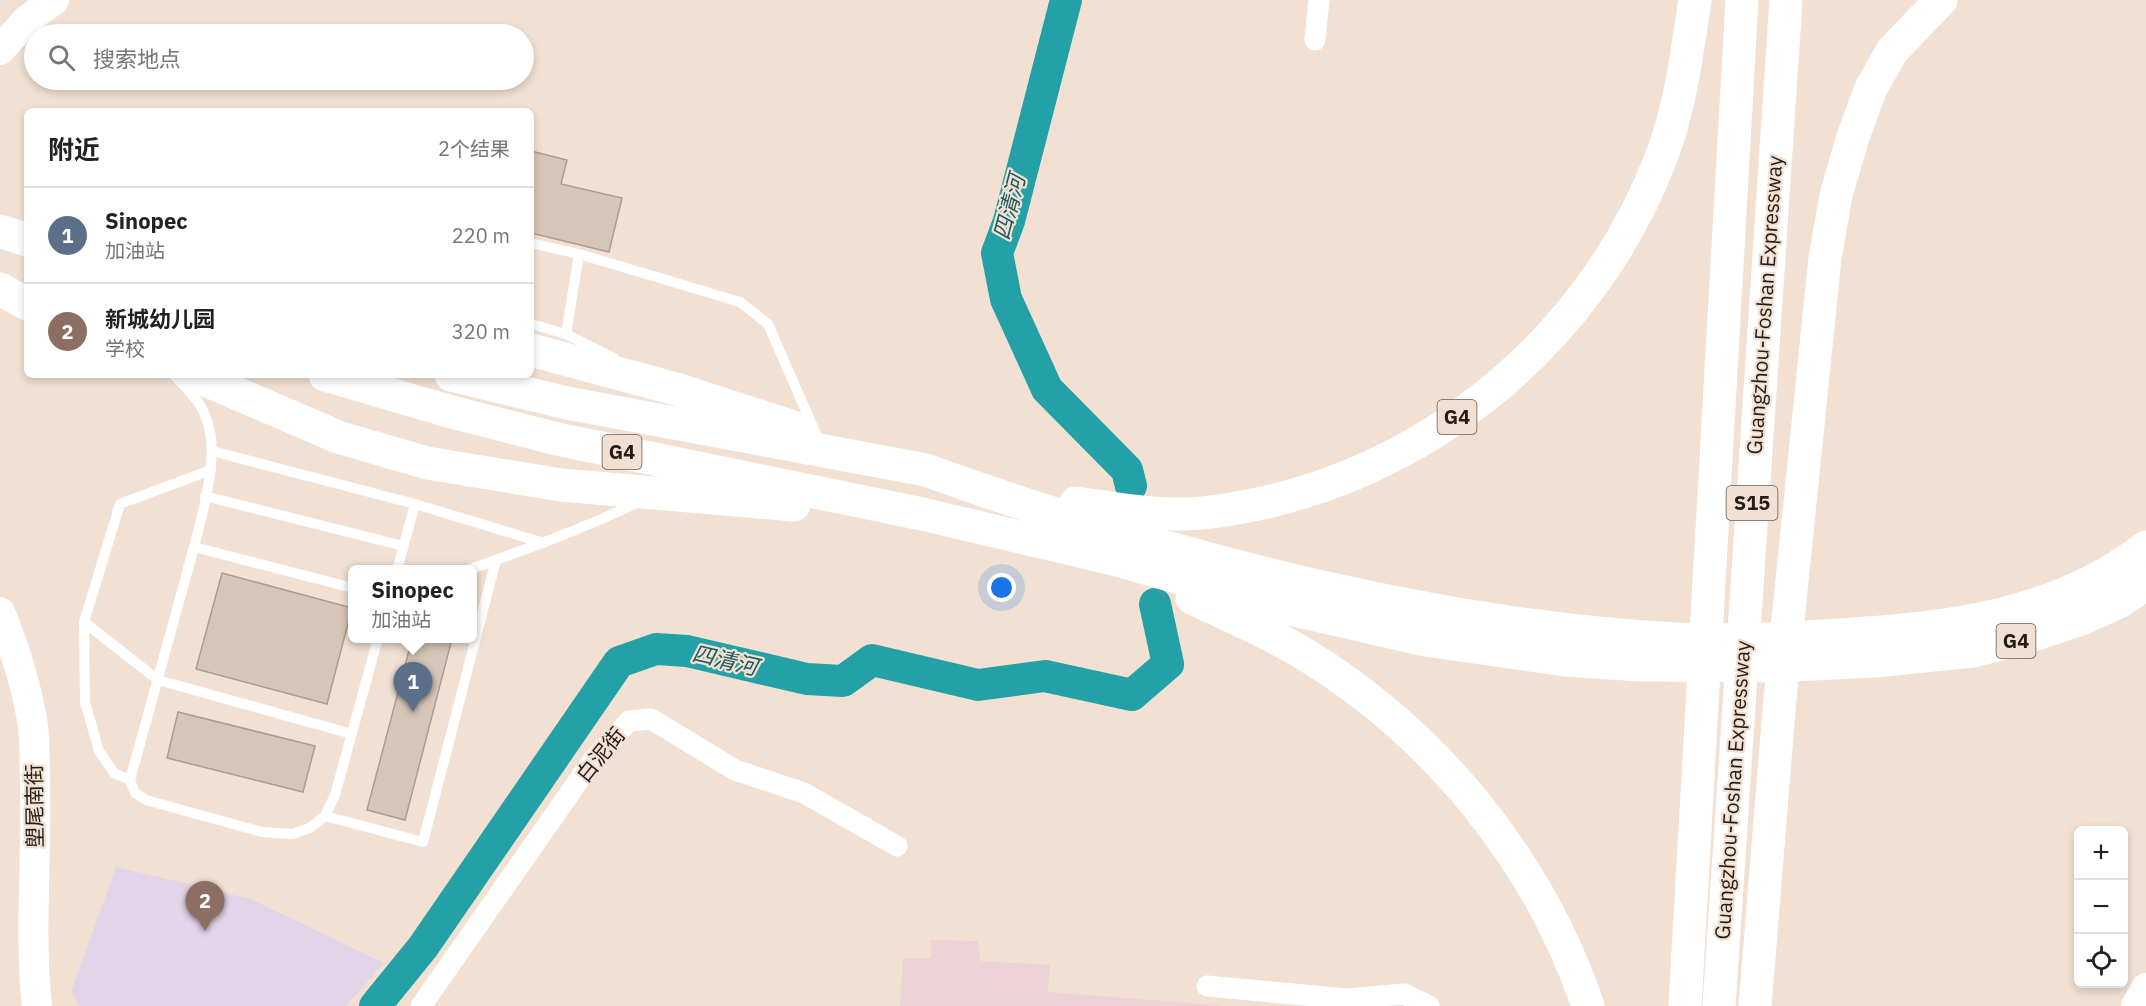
<!DOCTYPE html>
<html lang="zh">
<meta charset="utf-8">
<style>
:root{--surface:#fff;--page:#f6f6f6;--text:#222;--muted:#767676;--line:#e0e0e0;--accent:#418095}
body{margin:0;font-family:"IBM Plex Sans","Noto Sans SC",sans-serif;background:var(--page);color:var(--text)}
.controls{position:absolute;right:18px;bottom:18px;display:grid;overflow:hidden;border-radius:9px;box-shadow:0 3px 9px #0003}
.controls button{width:54px;height:54px;display:grid;place-items:center;padding:0;border:0;border-bottom:2px solid var(--line);background:var(--surface);color:var(--text);font:30px sans-serif}
.you{position:absolute;left:1002px;top:588px;width:21px;height:21px;margin:-15px;border:4px solid #fff;border-radius:50%;background:#1a73e8;box-shadow:0 0 0 9px #1a73e833}
.badge{display:grid;place-items:center;width:39px;height:39px;border-radius:50%;background:var(--accent);color:#fff;font-size:20px;font-weight:700}
.pin{position:absolute;translate:-50% -50px;filter:drop-shadow(0 2px 3px #0008)}
.pin::after{content:'';position:absolute;top:32px;width:21px;height:18px;background:inherit;clip-path:polygon(0 0,100% 0,50% 100%)}
.popup{position:absolute;left:348px;top:565px;width:129px;height:78px;box-sizing:border-box;display:grid;place-content:center;border-radius:9px;background:var(--surface);filter:drop-shadow(0 2px 4px #0005);font-size:20px;white-space:nowrap;color:var(--muted)}
.popup b{font-size:22px;color:var(--text)}
.popup::after{content:'';position:absolute;left:50%;top:100%;margin-left:-12px;border:12px solid transparent;border-top-color:var(--surface)}
.list{margin:0;padding:0;list-style:none}
h2{display:flex;justify-content:space-between;align-items:center;height:78px;margin:0;padding:0 24px;font-size:26px}
h2 small{font-size:20px;font-weight:400;color:var(--muted)}
.list li{display:grid;grid-template-columns:39px 1fr auto;gap:18px;align-items:center;box-sizing:border-box;height:96px;padding:0 24px;border-top:2px solid var(--line)}
.list b{display:block;font-size:22px;white-space:nowrap}
.list p{margin:0;font-size:20px;white-space:nowrap;color:var(--muted)}
.list em{font-size:20px;font-style:normal;color:var(--muted)}
.icon{flex:none;width:33px;height:33px;fill:none;stroke:currentColor;stroke-width:2;stroke-linecap:round;stroke-linejoin:round}
.map{position:relative;flex:none;width:2146px;height:1006px;overflow:hidden}
.search{position:absolute;background:var(--surface);box-shadow:0 3px 9px #0003;left:24px;top:24px;width:510px;height:66px;display:flex;align-items:center;gap:15px;box-sizing:border-box;padding:0 21px;border-radius:33px;color:var(--muted);font-size:22px}
.panel{position:absolute;background:var(--surface);box-shadow:0 3px 9px #0003;left:24px;top:108px;width:510px;height:270px;border-radius:9px}
.map>svg:first-child{display:block}
.industrial{fill:#edd3d8}
.education{fill:#e2d5e9}
.lines{fill:none;stroke-linecap:round;stroke-linejoin:round}
.river{stroke:#24a1a7;stroke-width:32}
.building{fill:#d7c6b8;stroke:#ad9d90;stroke-width:1.5}
.lane{stroke:#fff;stroke-width:10}
.street{stroke:#fff;stroke-width:21}
.secondary{stroke:#fff;stroke-width:30}
.highway{stroke:#fff;stroke-width:33}
.labels{text-anchor:middle;stroke-width:4.5;stroke-linejoin:round;paint-order:stroke}
.shield{fill:#f2e1d3;stroke:#615850;stroke-width:1.5}
.shield-label{font-size:20px;font-weight:bold;fill:#231d18}
.street-label{font-size:21px;fill:#231d18;stroke:#f2e1d3}
.water-label{font-size:22px;font-style:italic;fill:#18595c;stroke:#f2e1d3}
</style>
<div class="map">
<svg width="2146" height="1006" viewBox="0 0 2146 1006">
<rect width="100%" height="100%" fill="#f2e1d3"/>
<path class="industrial" d="M 931,940 L 978,941 L 980,961 L 1050,965 L 1048,992 L 1229,1006 L 900,1006 L 903,958 L 931,958 Z"/>
<path class="education" d="M 116,867 L 251,899 L 384,963 L 346,1006 L 79,1006 L 71,992 Z"/>
<g class="lines">
<g class="river">
<path d="M 1066,0 L 1009,221 L 997,253 L 1006,299 L 1047,389 L 1127,470 L 1131,486"/>
<path d="M 375,1006 L 423,947 L 619,662 L 656,649 L 687,651 L 807,679 L 843,681 L 872,660 L 978,685 L 1045,676 L 1132,695 L 1168,664 L 1155,604"/>
</g>
</g>
<g class="building">
<path d="M 531,151 L 567,160 L 561,184 L 622,198 L 609,252 L 531,233 Z"/>
<path d="M 222,573 L 352,608 L 327,704 L 196,669 Z"/>
<path d="M 412,639 L 452,639 L 405,820 L 367,810 Z"/>
<path d="M 178,712 L 315,746 L 303,792 L 167,758 Z"/>
</g>
<g class="lines">
<g class="lane">
<path d="M 531,243 L 579,254 L 740,302 L 768,324 L 816,434"/>
<path d="M 531,324 L 566,334 L 614,358"/>
<path d="M 566,334 L 579,254"/>
<path d="M 174,375 C 192,394 205,405 210,432 C 218,471 195,541 185,580 C 167,647 148,713 130,780 L 135,793 L 146,800 L 262,832 L 292,834 L 310,828 L 325,816 L 335,795 L 378,638"/>
<path d="M 212,451 L 415,504 L 544,543"/>
<path d="M 205,496 L 403,546"/>
<path d="M 194,547 L 353,588"/>
<path d="M 397,570 L 415,504"/>
<path d="M 468,570 C 527,549 585,528 641,501"/>
<path d="M 84,622 L 158,680 L 352,734"/>
<path d="M 130,780 L 114,773 L 99,751 L 85,702 L 84,622 L 120,504 L 211,470"/>
<path d="M 325,816 L 423,842 L 496,560"/>
</g>
<g class="street">
<path d="M 1315,40 L 1319,0"/>
<path d="M 1207,986 L 1347,999 L 1404,994 L 1429,1006"/>
<path d="M 421,1006 L 593,760 L 629,721 L 651,719 L 735,770 L 804,793 L 897,846"/>
</g>
<g class="secondary">
<path d="M 0,50 L 27,20 L 54,0"/>
<path d="M 0,612 C 15,649 27,687 33,726 C 35,746 35,766 35,786 C 37,859 29,933 37,1006"/>
<path d="M 2136,1006 L 2146,988"/>
</g>
<g class="highway">
<path d="M 0,231 L 27,240"/>
<path d="M 0,289 L 27,304"/>
<path d="M 531,350 L 676,389 L 793,427"/>
<path d="M 194,375 L 338,437 L 427,463 L 561,485 L 794,505"/>
<path d="M 325,375 L 448,411 L 557,439 L 922,514 L 1113,559 L 1285,608 L 1425,640 L 1565,660 L 1642,665 L 1771,666 L 1874,661 L 1973,651 L 2025,638 L 2081,619 L 2119,602 L 2146,584"/>
<path d="M 451,375 L 567,403 L 926,470 C 1035,510 1146,543 1259,572 C 1396,606 1535,632 1677,639 C 1731,642 1787,638 1841,635 C 1950,628 2057,616 2146,547"/>
<path d="M 1076,503 C 1118,509 1160,517 1203,513 C 1410,490 1589,349 1662,155 C 1681,105 1687,52 1695,0"/>
<path d="M 1192,598 C 1230,616 1270,633 1306,655 C 1436,735 1539,861 1588,1006"/>
<path d="M 1685,1006 L 1742,0"/>
<path d="M 1719,1006 L 1786,0"/>
<path d="M 1755,1006 L 1780,698 L 1825,258 L 1836,195 L 1853,137 L 1871,88 L 1892,51 L 1941,0"/>
</g>
</g>
<g class="labels">
<g class="shield">
<rect x="1437.5" y="400" width="39" height="34" rx="4.5"/>
<rect x="602.5" y="435" width="39" height="34" rx="4.5"/>
<rect x="1726.5" y="486" width="51" height="34" rx="4.5"/>
<rect x="1996.5" y="624" width="39" height="34" rx="4.5"/>
</g>
<g class="shield-label">
<text x="1457" y="424">G4</text>
<text x="622" y="459">G4</text>
<text x="1752" y="510">S15</text>
<text x="2016" y="648">G4</text>
</g>
<g class="street-label">
<text transform="translate(1765 305) rotate(-86)" y="7">Guangzhou-Foshan Expressway</text>
<text transform="translate(601 755) rotate(-51)" y="7">白泥街</text>
<text transform="translate(1733 790) rotate(-86)" y="7">Guangzhou-Foshan Expressway</text>
<text transform="translate(35 806) rotate(-91)" y="7">塱尾南街</text>
</g>
<g class="water-label">
<text transform="translate(1009 207) rotate(-75)" y="8">四清河</text>
<text transform="translate(725 660) rotate(13)" y="8">四清河</text>
</g>
</g>
</svg>
<div class="controls">
<button>+</button>
<button>−</button>
<button><svg class="icon" aria-label="locate" viewBox="0 0 24 24"><circle cx="12" cy="12" r="6"/><path d="M12 2v4M12 18v4M2 12h4M18 12h4"/></svg></button>
</div>
<div class="you"></div>
<div class="pin badge" style="left:413px;top:712px;background:#5c6f8a">1</div>
<div class="popup"><b>Sinopec</b>加油站</div>
<div class="pin badge" style="left:205px;top:931px;background:#8d6e63">2</div>
<div class="search"><svg class="icon" aria-label="search" viewBox="0 0 24 24"><circle cx="10" cy="10" r="6"/><path d="M15 15l6 6"/></svg>搜索地点</div>
<section class="panel">
<h2>附近<small>2个结果</small></h2>
<ul class="list">
<li><span class="badge" style="background:#5c6f8a">1</span><div><b>Sinopec</b><p>加油站</p></div><em>220 m</em></li>
<li><span class="badge" style="background:#8d6e63">2</span><div><b>新城幼儿园</b><p>学校</p></div><em>320 m</em></li>
</ul>
</section>
</div>
